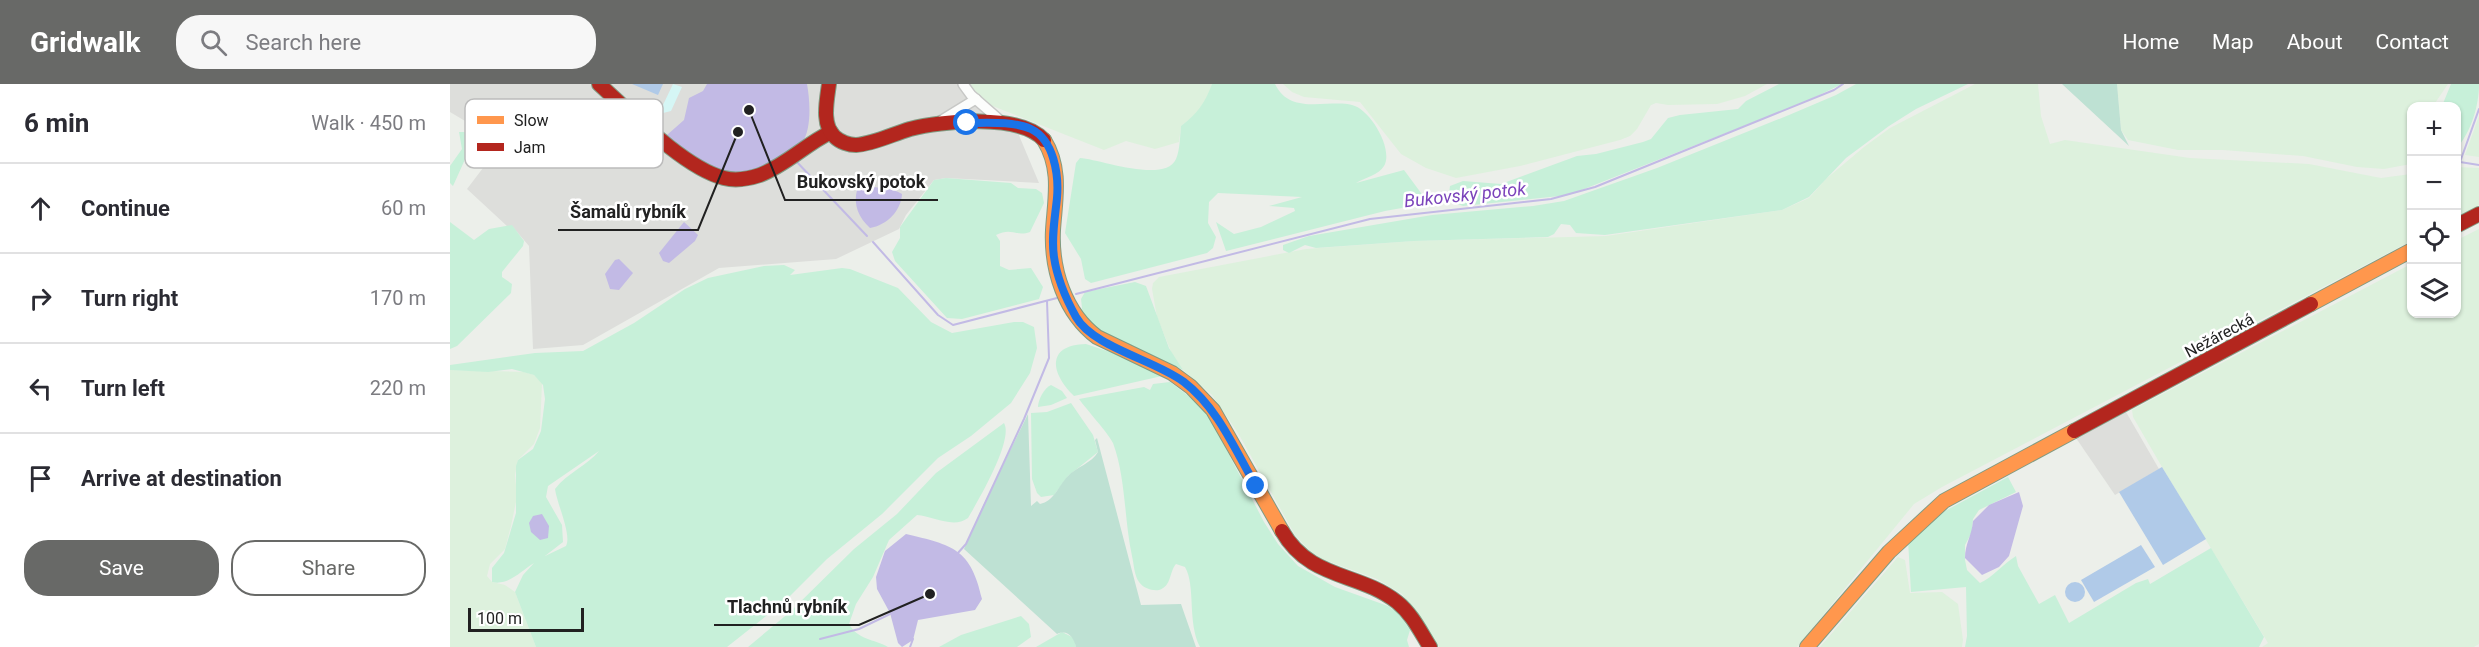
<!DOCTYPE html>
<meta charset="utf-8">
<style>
:root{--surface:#fff;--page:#f7f7f7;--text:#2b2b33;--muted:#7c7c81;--line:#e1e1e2;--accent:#686967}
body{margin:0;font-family:Roboto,sans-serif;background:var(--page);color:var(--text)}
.controls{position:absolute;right:18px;top:18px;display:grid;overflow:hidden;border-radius:12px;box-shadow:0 2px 4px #0004}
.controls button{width:54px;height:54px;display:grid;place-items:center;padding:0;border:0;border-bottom:2px solid var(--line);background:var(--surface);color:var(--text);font:30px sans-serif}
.scale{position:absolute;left:18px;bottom:15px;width:116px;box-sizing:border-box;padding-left:6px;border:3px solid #212121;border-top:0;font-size:16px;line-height:21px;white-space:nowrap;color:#212121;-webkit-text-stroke:4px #fff;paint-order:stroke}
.stop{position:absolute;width:18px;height:18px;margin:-14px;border:4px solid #1a73e8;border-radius:50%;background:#fff}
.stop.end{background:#1a73e8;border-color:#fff;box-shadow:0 2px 6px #0008}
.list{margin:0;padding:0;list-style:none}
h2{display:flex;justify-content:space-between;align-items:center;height:78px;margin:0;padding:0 24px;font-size:26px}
h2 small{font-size:20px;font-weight:400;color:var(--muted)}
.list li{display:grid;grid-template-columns:39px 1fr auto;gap:18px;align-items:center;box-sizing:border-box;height:90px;padding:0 24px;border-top:2px solid var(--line)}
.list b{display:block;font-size:22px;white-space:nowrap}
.list em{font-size:20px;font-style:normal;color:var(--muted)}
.actions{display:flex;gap:12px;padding:18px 24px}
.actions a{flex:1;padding:14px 0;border:2px solid var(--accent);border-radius:24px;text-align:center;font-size:21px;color:var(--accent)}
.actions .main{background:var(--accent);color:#fff}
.icon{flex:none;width:33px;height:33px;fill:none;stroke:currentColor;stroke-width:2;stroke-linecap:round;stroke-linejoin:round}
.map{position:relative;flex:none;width:2029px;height:563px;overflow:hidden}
header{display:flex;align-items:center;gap:36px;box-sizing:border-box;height:84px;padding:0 30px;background:var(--accent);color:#fff}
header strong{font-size:28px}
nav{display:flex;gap:33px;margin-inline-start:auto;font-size:21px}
.search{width:420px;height:54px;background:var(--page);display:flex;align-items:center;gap:15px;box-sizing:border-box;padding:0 21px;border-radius:24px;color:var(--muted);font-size:22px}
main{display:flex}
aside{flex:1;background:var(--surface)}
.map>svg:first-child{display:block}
.residential{fill:#dddedb}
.farmland{fill:#ddf1dd}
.grass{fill:#c7f0d9;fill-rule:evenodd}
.forest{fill:#bee1d3}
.park{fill:#d5f6f5}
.pitch{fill:#b0cae8}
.water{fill:#c2bae5}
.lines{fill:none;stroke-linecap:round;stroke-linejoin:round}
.stream{stroke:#c2bae5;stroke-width:2}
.street-casing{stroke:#c7c8c6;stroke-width:12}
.slow-casing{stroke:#819b82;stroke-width:16}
.jam-casing{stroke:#819b82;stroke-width:16}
.street{stroke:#fcfdfc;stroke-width:9}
.slow{stroke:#ff974d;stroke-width:14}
.jam{stroke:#b3261e;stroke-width:14}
.route{stroke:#1a73e8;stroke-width:8}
.labels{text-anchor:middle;stroke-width:5;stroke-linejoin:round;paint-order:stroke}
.street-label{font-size:16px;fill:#212121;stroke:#fff}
.water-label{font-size:18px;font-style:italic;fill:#7b43bb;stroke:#fff}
.key{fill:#fff;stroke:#bcbcbc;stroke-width:1.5}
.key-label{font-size:16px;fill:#212121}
.leader{fill:none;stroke:#212121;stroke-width:2}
.callout-dot{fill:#212121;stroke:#fff;stroke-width:2}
.callout-label{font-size:18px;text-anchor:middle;font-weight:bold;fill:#212121;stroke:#fff;stroke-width:5;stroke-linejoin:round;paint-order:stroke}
</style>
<header>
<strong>Gridwalk</strong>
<div class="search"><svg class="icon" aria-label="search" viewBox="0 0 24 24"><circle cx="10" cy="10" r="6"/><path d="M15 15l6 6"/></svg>Search here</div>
<nav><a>Home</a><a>Map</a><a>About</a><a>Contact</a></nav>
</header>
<main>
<aside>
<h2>6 min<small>Walk · 450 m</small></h2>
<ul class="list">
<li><svg class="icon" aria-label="ahead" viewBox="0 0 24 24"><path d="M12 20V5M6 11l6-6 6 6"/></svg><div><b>Continue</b></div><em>60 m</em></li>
<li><svg class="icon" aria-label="right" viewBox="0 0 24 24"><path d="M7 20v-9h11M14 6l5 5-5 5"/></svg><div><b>Turn right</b></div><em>170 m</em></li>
<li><svg class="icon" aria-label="left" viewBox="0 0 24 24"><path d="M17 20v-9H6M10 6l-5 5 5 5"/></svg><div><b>Turn left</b></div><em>220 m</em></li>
<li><svg class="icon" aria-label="arrive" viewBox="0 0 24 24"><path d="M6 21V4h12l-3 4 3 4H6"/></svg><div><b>Arrive at destination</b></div></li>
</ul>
<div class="actions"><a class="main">Save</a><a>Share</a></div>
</aside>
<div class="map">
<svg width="2029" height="563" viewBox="0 0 2029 563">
<rect width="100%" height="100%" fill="#ecefea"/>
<g class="residential">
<path d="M 0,0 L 509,0 L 568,49 L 589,99 L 496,94 L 484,96 L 456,131 L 449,145 L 386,175 L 269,184 L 133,261 L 83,265 L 79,162 L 62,142 L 57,142 L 17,105 L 52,59 L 0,28 Z"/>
<path d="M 1676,328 L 1709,385 L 1665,411 L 1626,354 Z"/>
</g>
<g class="farmland">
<path d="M 520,0 L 762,0 L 757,16 L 745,31 L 731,42 L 729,58 L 705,65 L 676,57 L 654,66 L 535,19 Z"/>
<path d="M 833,0 L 1317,0 L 1295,12 L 1267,20 L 1218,21 L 1206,19 L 1201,21 L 1187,45 L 1180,52 L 1170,56 L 1070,82 L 1006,94 L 976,84 L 951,70 L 910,18 L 854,13 L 842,8 Z"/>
<path d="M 1525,0 L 1588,0 L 1591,32 L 1600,60 L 1615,56 L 1740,74 L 1859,80 L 1931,94 L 1961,90 L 1961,157 L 1492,403 L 1464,420 L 1347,563 L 989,563 L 952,510 L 927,495 L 872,475 L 859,466 L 845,451 L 788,349 L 762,311 L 732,285 L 724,275 L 707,233 L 702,205 L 703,199 L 709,193 L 856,165 L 964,157 L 1156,152 L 1332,126 L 1359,114 L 1376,95 L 1414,63 L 1440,44 Z"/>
<path d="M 1667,0 L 1998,0 L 1983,22 L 1962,22 L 1961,80 L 1934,85 L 1907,83 L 1853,72 L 1773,66 L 1728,66 L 1678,56 L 1671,46 Z"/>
<path d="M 2029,32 L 2029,73 L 2015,71 Z"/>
<path d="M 2007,83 L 2029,84 L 2029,121 L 2007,133 Z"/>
<path d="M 2029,145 L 2029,560 L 2024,563 L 1812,563 L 1818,559 L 1712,383 L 1683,333 L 1682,326 L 1961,180 L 1962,230 L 2006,230 L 2007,156 Z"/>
<path d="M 0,286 L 74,288 L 84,291 L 92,299 L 90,344 L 84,360 L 68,376 L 65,391 L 67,413 L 61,442 L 55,465 L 40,480 L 37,492 L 42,498 L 55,501 L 65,508 L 86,563 L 0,563 Z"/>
<path d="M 1448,473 L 1455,476 L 1460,509 L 1492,508 L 1508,520 L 1513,556 L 1512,563 L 1370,563 Z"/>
</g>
<g class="grass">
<path d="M 762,0 L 825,0 C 840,32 879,15 902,21 C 920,25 944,65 934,82 C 929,91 914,94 906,99 L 954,86 L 974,113 L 974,120 L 935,127 L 776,167 L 766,138 L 784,150 L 811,143 L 845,127 L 844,124 L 819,122 L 852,113 L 768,109 L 759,118 L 758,139 L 766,153 L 763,164 L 757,169 L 641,199 L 635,195 L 631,175 L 615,149 L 626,79 L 630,74 C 649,75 715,100 726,75 C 730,66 730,52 731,42 C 747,30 755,19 762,0 Z"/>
<path d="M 1329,0 L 1392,0 L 1357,17 L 1119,111 L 1013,122 L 1002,118 L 999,109 L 1000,102 L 1013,97 L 1051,100 L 1127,72 L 1146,70 L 1193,58 L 1201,55 L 1218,34 L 1230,31 L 1288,25 L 1296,17 Z"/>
<path d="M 1406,0 L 1518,0 L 1466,25 L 1439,42 L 1396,74 L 1359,113 L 1332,126 L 1155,151 L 1126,149 L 1120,141 L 1111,140 L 1104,150 L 1098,153 L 964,157 L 866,164 L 855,161 L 839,169 L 833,166 L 833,161 L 859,152 L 982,131 L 1083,122 L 1114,117 L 1207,84 L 1339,31 L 1386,11 Z"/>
<path d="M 2001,0 L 2029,0 C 2029,22 2021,48 2007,64 L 2006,22 L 1992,22 Z"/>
<path d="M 9,48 L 15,48 L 47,68 C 37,73 28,69 17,71 L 3,102 L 0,99 L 0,82 L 12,65 Z"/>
<path d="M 496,94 L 561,99 L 568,104 L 586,105 L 592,109 L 594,119 L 580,148 C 566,153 562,143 546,151 L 550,157 L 550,182 L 559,186 L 581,184 L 593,203 L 589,215 L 512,235 L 497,234 L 445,177 L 442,168 L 450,154 L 450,143 L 484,96 Z"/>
<path d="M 0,138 L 24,156 L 39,145 L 62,141 L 74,157 L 73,162 L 52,188 L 52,193 L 62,200 L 61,209 L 7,262 L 0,265 Z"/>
<path d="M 334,181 L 345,186 L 340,191 L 392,184 L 400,185 L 448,204 L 481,238 L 502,249 L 564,238 L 573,238 L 584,243 L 587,264 L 580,289 L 561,319 L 521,352 L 488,374 L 432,430 L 377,475 L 335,517 L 277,563 L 86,563 L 65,508 L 73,491 L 84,479 C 71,487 58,502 42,498 L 42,484 L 54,469 L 66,429 L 66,382 L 68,376 L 83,365 L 91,347 L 95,315 L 93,301 L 84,291 L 62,285 L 38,288 L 0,286 L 0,281 L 85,269 L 133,267 L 184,239 L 235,205 L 258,194 L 314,182 ZM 149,367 C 138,381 117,389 105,405 C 107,420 122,451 116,462 L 95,472 L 113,458 L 112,441 L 96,413 L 98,402 Z"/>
<path d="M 685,198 L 696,202 L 719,264 L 733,286 L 641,242 L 633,233 L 631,215 L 635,208 Z"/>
<path d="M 636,260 L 669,271 L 712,292 L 624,312 C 600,289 596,261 636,260 Z"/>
<path d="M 720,298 L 749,320 L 759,332 L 814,438 L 828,460 L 848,482 L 885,503 L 938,522 L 948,529 L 960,546 L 957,556 L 959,563 L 750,563 C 737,538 746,502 735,483 L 726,480 C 719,488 722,502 709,506 C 702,507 693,504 689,498 C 684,491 684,480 682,472 C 674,435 676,394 663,359 C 659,350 636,325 629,315 L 694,303 L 700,306 L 703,300 Z"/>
<path d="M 601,301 L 612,307 L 617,314 L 601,321 L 588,323 C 588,316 594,304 601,301 Z"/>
<path d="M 621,319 L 643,351 L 648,368 L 618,392 L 604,411 L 591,413 L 587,409 L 582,395 L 581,329 L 597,328 Z"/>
<path d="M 554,339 C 564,356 528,417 518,434 C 503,445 483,432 467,431 L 439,456 L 423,493 L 406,520 L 399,540 C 408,556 424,555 438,563 L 298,563 L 340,528 L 404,465 L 447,430 L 486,389 Z"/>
<path d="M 1558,393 L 1566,408 L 1529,426 L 1523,435 L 1522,448 L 1515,461 L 1515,476 L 1517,486 L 1530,499 C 1543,493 1553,480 1566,472 L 1568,482 L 1589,520 L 1605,511 L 1619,539 L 1686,499 L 1698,495 L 1700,500 L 1761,464 L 1814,553 L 1809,563 L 1515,563 L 1517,552 L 1516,503 L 1461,508 L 1458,456 L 1482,434 Z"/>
<path d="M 571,532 L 579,540 L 581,553 L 567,563 L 489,563 L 511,551 Z"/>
<path d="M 612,548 L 624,554 L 626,563 L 586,563 Z"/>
</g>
<g class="forest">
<path d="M 1612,0 L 1667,0 L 1671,46 L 1679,62 Z"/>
<path d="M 578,330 L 581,422 L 587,417 L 590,420 C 604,417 608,403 617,393 C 626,383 642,379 648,368 L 645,356 L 647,354 L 691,521 L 731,520 L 746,563 L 626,563 C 624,554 618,545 607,550 L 514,465 L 531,426 Z"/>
</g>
<path class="park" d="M 223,0 L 232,3 L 221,27 L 209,30 L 208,23 L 213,21 Z"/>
<g class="pitch">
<path d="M 182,0 L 213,0 L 208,11 Z"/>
<path d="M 1712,383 L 1756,455 L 1713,481 L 1669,408 Z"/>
<path d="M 1691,461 L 1705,483 L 1644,518 L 1631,496 Z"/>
<circle cx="1625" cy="508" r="10"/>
</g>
<g class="water">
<path d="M 257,0 L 357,0 C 360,16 362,45 352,59 C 339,78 292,95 271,88 C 251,82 234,64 217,51 L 234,36 L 239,14 L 253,7 Z"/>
<path d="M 415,101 C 427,105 441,103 452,110 C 451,127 437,141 420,144 C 409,134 403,121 407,106 Z"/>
<path d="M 234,138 L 248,151 L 245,157 L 219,179 L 213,177 L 209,169 Z"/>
<path d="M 169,175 L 183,189 L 169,206 L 160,205 L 155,190 L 165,176 Z"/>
<path d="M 1569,408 L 1573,422 L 1559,472 L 1549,483 L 1532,491 L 1515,474 C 1515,460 1522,451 1523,437 L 1539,421 Z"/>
<path d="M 92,430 L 99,442 L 98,454 L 90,456 L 81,448 L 79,439 L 83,432 Z"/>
<path d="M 456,450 C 503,461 521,465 532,515 L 525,526 L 468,536 L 463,556 L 452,563 L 448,559 L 440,529 L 427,505 L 426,493 L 435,467 Z"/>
</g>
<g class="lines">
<g class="stream">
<path d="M 2029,25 L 2010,78 L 2029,81"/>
<path d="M 345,76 L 417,152"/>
<path d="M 423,158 L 488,231 L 503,241 L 607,214"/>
<path d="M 626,210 L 920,135 L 1101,115 L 1145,103 L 1384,6 L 1393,0"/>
<path d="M 507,470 L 516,460 L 574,335 L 599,274 L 597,217"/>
<path d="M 370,555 L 409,545 L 440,530"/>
<path d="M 460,563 L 463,555"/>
</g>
<defs>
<g id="street">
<path d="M 513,0 L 521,11 L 553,39"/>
<path d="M 487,39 L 526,15"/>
</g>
<g id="slow">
<path d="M 594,56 C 612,85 605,115 603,146 C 601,186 615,229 647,253 L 722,289 L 741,303 L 763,326 L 832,447"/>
<path d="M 1861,220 L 1962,166"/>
<path d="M 1357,563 L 1439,468 L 1494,417 L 1624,347"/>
</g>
<g id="jam">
<path d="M 149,0 C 180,28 234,84 274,94 C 286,97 298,95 310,91 C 336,81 356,60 381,48"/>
<path d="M 379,0 C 377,16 371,41 385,53 C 390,58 399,61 406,61 C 423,60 443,50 460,45 C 491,37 570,29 594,56"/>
<path d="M 2006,142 L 2029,130"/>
<path d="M 1624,347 L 1861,220"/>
<path d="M 832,447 C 860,496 909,488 947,518 C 962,530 970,547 980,563"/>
</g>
</defs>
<use href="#street" class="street-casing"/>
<use href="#slow" class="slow-casing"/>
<use href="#jam" class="jam-casing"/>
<use href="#street" class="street"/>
<use href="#slow" class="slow"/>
<use href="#jam" class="jam"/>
</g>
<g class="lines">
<path class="route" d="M 517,39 C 536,39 564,37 581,45 C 604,56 609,91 607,114 C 605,134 601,154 604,173 C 607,194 616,215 626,233 C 643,263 705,276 734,298 C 768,324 785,366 806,402"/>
</g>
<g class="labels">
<g class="street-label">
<text transform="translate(1769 251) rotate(-28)" y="6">Nežárecká</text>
</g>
<g class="water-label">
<text transform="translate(1015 111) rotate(-6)" y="6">Bukovský potok</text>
</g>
</g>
<rect x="15" y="15" width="198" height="69" rx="9" class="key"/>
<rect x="27" y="32" width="27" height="8" fill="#ff974d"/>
<rect x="27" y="59" width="27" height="8" fill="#b3261e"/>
<g class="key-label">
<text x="64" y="42">Slow</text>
<text x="64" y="69">Jam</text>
</g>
<path class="leader" d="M299 26L335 116H488M288 48L248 146H108M480 510L409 541H264"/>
<g class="callout-dot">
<circle cx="299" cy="26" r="6"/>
<circle cx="288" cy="48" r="6"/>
<circle cx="480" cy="510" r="6"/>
</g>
<g class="callout-label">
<text x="411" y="104">Bukovský potok</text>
<text x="178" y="134">Šamalů rybník</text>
<text x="337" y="529">Tlachnů rybník</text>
</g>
</svg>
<div class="controls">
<button>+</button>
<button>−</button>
<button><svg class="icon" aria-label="locate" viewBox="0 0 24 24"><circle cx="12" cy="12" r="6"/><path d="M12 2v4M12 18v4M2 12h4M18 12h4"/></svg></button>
<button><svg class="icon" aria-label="layers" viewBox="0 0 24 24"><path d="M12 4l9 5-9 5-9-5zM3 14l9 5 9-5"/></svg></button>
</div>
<div class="scale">100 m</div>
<div class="stop" style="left:517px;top:39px"></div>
<div class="stop end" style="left:806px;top:402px"></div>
</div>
</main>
